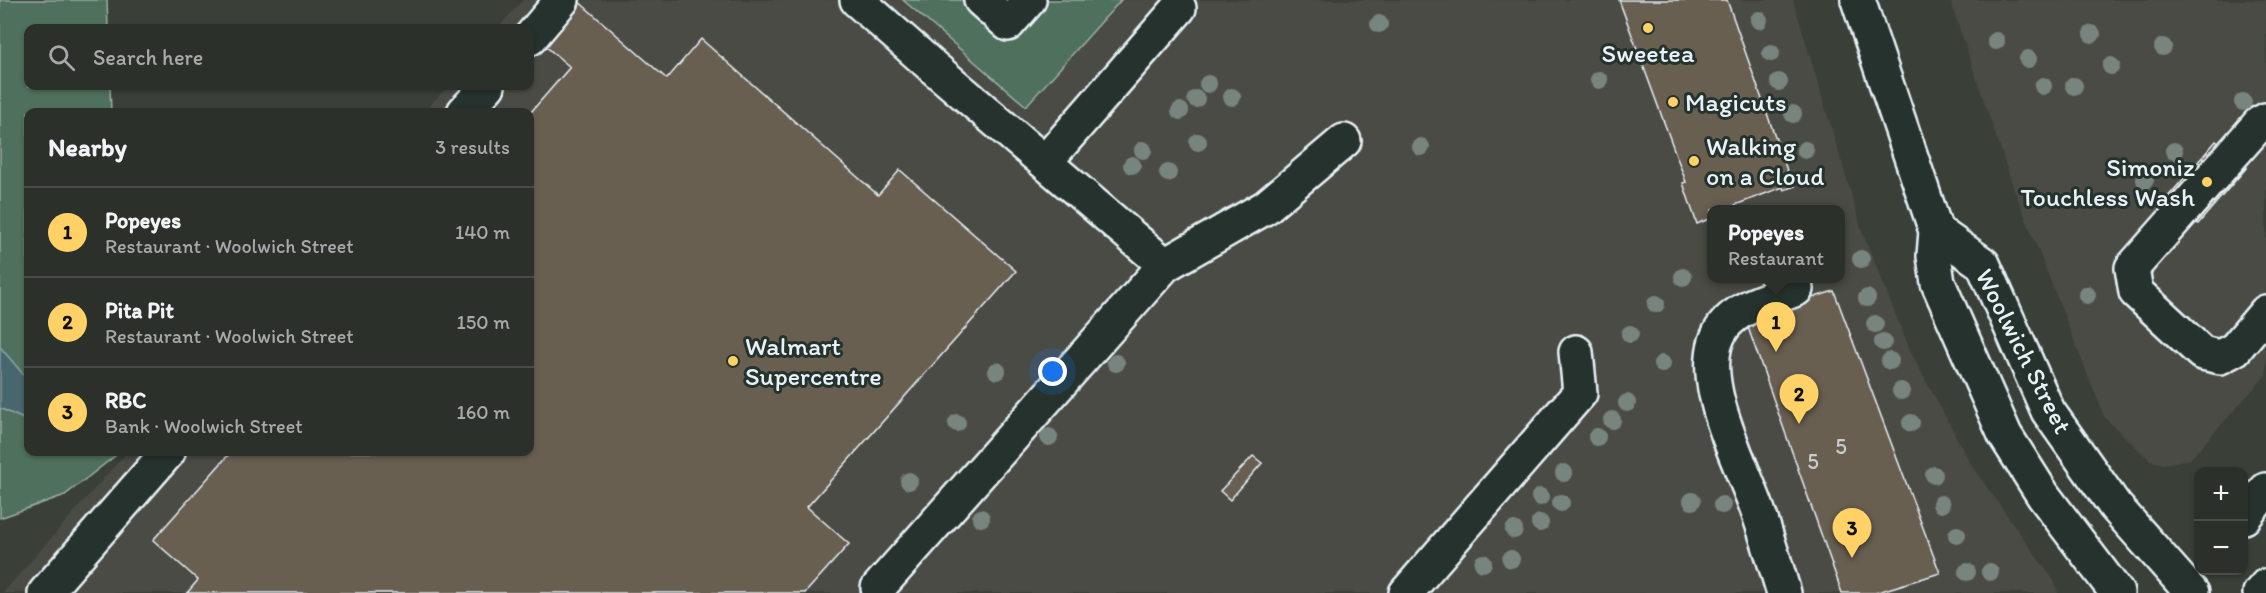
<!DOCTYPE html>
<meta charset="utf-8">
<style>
:root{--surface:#2c302a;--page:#383c36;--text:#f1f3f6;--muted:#a6a9a8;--line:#484b47;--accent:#ffd166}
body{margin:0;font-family:Itim,sans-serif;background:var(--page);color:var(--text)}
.controls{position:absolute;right:18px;bottom:18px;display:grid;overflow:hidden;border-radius:12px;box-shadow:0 2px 4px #0004}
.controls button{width:54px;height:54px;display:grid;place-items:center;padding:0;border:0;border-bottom:2px solid var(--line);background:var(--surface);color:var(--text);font:30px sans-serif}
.you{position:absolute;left:1053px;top:372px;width:21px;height:21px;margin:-15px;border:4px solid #fff;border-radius:50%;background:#1a73e8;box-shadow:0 0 0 9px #1a73e833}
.badge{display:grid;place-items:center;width:39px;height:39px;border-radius:50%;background:var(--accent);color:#111;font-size:20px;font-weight:700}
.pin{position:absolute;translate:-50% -50px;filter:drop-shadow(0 2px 3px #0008)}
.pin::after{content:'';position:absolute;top:32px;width:21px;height:18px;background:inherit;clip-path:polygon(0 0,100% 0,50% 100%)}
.popup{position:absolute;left:1707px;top:205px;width:138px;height:78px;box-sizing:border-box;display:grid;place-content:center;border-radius:12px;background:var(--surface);filter:drop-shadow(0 2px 4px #0005);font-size:20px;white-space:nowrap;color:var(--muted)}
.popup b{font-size:22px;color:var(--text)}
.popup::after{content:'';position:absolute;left:50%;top:100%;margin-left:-12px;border:12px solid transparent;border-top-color:var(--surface)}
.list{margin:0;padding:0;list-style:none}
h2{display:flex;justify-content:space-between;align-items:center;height:78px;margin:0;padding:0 24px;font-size:26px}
h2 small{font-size:20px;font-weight:400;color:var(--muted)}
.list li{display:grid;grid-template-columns:39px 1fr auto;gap:18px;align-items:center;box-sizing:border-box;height:90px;padding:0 24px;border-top:2px solid var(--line)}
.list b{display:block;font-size:22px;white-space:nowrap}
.list p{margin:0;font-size:20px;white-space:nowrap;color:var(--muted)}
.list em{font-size:20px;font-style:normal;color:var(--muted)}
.icon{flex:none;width:33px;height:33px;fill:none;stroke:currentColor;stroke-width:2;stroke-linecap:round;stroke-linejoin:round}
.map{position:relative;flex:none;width:2266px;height:593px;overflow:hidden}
.search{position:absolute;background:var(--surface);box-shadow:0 2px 4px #0004;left:24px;top:24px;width:510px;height:66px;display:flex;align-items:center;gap:15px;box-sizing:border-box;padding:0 21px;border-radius:12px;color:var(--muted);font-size:22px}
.panel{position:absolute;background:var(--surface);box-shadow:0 2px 4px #0004;left:24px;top:108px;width:510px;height:348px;border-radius:12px}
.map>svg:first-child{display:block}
.built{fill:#4b4c44;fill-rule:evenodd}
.green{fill:#4f705b;stroke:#9cb0aa;stroke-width:1.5}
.water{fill:#47666d;stroke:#879ea5;stroke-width:1.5}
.building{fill:#685f51;stroke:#e8f1f8;stroke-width:1.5}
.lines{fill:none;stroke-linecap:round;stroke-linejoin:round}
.minor-casing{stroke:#e8f1f8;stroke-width:38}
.major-casing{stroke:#e8f1f8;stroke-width:38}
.minor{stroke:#26332d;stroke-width:33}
.major{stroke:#26332d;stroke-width:33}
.tree{fill:#78857f}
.poi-dot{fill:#ffd166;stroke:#26332d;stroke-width:2}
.labels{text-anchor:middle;stroke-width:6;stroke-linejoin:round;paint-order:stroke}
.number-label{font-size:22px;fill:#c8ccce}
.poi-label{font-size:26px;fill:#e8f1f8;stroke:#26332d;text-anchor:start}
.street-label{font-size:26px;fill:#e8f1f8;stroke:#26332d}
</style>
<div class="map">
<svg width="2266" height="593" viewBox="0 0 2266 593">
<rect width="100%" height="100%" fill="#3a4038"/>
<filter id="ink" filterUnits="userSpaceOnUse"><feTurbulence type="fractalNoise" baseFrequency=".0167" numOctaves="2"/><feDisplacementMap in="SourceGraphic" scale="12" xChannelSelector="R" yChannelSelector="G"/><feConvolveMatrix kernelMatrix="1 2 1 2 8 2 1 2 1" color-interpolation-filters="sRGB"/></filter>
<g filter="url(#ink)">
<g class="built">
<path d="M 523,0 L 903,0 L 1026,106 L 1121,0 L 1793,0 L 1863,234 L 1911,353 L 1973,468 L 2054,581 L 2058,593 L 3,593 L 127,452 L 530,452 L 530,112 L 424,112 L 448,86 L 530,86 L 530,28 L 498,28 ZM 1712,210 L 1840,210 L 1840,278 L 1712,278 Z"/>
<path d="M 1950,0 L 2266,0 L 2266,375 L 2190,459 L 2163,464 L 2150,460 L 2105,418 L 2014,189 Z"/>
</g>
<g class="green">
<path d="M 0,0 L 107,0 L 108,28 L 28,28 L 28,86 L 110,86 L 111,112 L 28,112 L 28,380 L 0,347 Z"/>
<path d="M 903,0 L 1121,0 L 1026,106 Z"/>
<path d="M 0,408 L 28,421 L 28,452 L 120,452 L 65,495 L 0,518 Z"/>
</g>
<path class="water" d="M 0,347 L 28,380 L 28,421 L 0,408 Z"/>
<g class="building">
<path d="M 577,0 L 667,79 L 701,39 L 878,195 L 900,170 L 1016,271 L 807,507 L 849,544 L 805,593 L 187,593 L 198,580 L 153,540 L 231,452 L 530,452 L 530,113 L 570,67 L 537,39 Z"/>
<path d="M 1619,0 L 1727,0 L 1789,176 L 1791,175 L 1795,186 L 1784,190 L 1783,187 L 1735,205 L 1736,210 L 1712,210 L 1712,218 L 1697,224 L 1683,183 L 1686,182 Z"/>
<path d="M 2216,141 L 2247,167 L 2198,224 L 2167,198 Z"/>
<path d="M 1834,291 L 1940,573 L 1875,593 L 1842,593 L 1745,319 Z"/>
<path d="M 1253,456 L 1262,463 L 1230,500 L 1220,491 Z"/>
</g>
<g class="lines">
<defs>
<g id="minor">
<path d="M 857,0 L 933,67 L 1165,265"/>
<path d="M 981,0 L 1008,24 L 1029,0"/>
<path d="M 530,38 L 562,0"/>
<path d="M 464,112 L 488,86"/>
<path d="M 2266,120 L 2260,123 L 2132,268 L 2136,292 L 2202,353 L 2220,357 L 2235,349 L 2266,312"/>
<path d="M 1045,162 L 1179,8"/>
<path d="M 878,588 L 1165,265 L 1266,207 L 1344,141"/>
<path d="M 45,593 L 168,452"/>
<path d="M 1406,593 L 1580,393 L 1576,352"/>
<path d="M 1784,593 C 1776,567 1768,540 1759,514 C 1744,467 1689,371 1724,326 C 1740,305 1772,299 1796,289"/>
</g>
<g id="major">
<path d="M 1858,0 L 1936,231 L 1934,256 L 1938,283 L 2005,435 L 2043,495 L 2117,593"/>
<path d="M 1936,231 L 1983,264 L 2048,411 L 2115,506 L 2192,593"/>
<path d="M 2244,517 L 2266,490"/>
<path d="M 2260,593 L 2266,586"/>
</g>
</defs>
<use href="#minor" class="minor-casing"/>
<use href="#major" class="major-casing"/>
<use href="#minor" class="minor"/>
<use href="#major" class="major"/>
</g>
<g class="tree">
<circle cx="1759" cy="20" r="9"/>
<circle cx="1379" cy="24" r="9"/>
<circle cx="2092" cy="34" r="9"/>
<circle cx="1996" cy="41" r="9"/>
<circle cx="2163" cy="47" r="9"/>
<circle cx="1771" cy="53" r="9"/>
<circle cx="2028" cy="59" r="9"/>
<circle cx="2111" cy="66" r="9"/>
<circle cx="1599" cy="80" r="9"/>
<circle cx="1779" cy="82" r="9"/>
<circle cx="1208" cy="84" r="9"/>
<circle cx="2043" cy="86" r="9"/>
<circle cx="2074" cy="86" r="9"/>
<circle cx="1232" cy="97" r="9"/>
<circle cx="1196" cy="99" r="9"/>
<circle cx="2243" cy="102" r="9"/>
<circle cx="1180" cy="111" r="9"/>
<circle cx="1793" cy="114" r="9"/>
<circle cx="1198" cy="142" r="9"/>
<circle cx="1421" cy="147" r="9"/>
<circle cx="1143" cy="150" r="9"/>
<circle cx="1805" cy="150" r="9"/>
<circle cx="2174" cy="151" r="9"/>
<circle cx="1132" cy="165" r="9"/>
<circle cx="1168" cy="173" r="9"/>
<circle cx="2145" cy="180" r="9"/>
<circle cx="1861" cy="259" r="9"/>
<circle cx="1683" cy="277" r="9"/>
<circle cx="2087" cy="295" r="9"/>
<circle cx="1867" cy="298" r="9"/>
<circle cx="1656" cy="304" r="9"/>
<circle cx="1875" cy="324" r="9"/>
<circle cx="1630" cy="334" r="9"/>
<circle cx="1883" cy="342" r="9"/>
<circle cx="1890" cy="361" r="9"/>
<circle cx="1116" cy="363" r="9"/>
<circle cx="1662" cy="364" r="9"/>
<circle cx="997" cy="371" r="9"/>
<circle cx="1901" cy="391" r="9"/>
<circle cx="1627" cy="403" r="9"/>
<circle cx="1612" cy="420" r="9"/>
<circle cx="957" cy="423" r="9"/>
<circle cx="1911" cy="423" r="9"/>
<circle cx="1049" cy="437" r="9"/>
<circle cx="1597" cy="437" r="9"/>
<circle cx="1564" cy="473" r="9"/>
<circle cx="1934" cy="475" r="9"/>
<circle cx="909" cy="481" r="9"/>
<circle cx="1540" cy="497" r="9"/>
<circle cx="1692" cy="501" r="9"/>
<circle cx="1561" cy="503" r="9"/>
<circle cx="1941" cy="504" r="9"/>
<circle cx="1722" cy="505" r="9"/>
<circle cx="981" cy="518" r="9"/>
<circle cx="1540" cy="523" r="9"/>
<circle cx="1514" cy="530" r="9"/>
<circle cx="1957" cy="535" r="9"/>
<circle cx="1511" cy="559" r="9"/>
<circle cx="1483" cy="563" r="9"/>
<circle cx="1967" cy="572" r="9"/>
<circle cx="1990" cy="572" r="9"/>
</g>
</g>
<g class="poi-dot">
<circle cx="1648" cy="28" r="6"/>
<circle cx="1673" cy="102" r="6"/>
<circle cx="1694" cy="161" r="6"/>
<circle cx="2207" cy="182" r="6"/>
<circle cx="733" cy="361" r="6"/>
</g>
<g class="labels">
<g class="number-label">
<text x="1841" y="454">5</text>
<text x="1813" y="469">5</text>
</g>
<g class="poi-label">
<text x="1648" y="62" text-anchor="middle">Sweetea</text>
<text x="1685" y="111">Magicuts</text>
<text x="1706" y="155">Walking<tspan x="1706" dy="30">on a Cloud</tspan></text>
<text x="2195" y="176" text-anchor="end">Simoniz<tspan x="2195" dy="30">Touchless Wash</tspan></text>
<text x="745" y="355">Walmart<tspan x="745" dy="30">Supercentre</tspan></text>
</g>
<g class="street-label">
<text transform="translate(2024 351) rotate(63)" y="9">Woolwich Street</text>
</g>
</g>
</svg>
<div class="controls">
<button>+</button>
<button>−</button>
</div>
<div class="you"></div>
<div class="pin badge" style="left:1776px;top:352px">1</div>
<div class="popup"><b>Popeyes</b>Restaurant</div>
<div class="pin badge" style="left:1799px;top:424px">2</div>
<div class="pin badge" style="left:1852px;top:558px">3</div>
<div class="search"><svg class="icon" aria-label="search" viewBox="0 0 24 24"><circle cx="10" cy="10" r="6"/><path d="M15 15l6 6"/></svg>Search here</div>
<section class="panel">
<h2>Nearby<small>3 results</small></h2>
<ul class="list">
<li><span class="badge">1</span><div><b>Popeyes</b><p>Restaurant · Woolwich Street</p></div><em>140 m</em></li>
<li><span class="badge">2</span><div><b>Pita Pit</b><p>Restaurant · Woolwich Street</p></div><em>150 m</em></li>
<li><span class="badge">3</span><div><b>RBC</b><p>Bank · Woolwich Street</p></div><em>160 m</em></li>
</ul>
</section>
</div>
